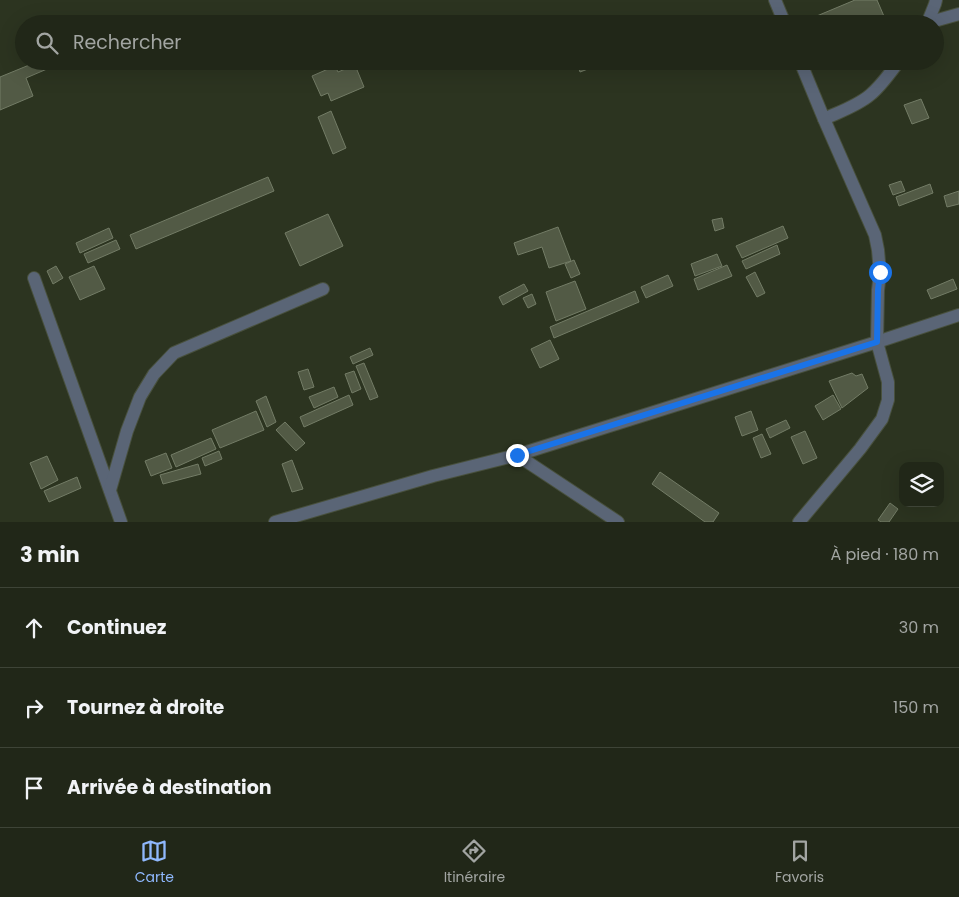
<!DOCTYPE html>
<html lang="fr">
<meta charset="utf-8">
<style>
:root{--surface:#212718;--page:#292f21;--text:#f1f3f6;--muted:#a2a5a2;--line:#3e4437;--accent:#8fb8fd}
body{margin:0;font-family:Poppins,sans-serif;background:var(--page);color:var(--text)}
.controls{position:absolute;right:15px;bottom:15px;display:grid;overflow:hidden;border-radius:10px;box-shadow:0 5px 20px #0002}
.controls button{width:45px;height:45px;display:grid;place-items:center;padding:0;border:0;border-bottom:1px solid var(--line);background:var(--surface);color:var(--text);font:25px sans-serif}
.stop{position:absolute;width:15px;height:15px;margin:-11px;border:4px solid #1a73e8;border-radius:50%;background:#fff}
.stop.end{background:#1a73e8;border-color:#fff;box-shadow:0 1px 5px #0008}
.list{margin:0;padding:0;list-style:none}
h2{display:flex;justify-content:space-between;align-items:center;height:65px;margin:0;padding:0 20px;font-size:21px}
h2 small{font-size:16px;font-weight:400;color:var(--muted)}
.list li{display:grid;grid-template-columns:32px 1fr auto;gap:15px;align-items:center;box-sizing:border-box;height:80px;padding:0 20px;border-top:1px solid var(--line)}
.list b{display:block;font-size:19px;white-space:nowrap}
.list em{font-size:16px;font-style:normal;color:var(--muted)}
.icon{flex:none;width:28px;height:28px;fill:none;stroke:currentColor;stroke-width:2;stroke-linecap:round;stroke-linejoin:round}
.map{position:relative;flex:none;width:959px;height:522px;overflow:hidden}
.search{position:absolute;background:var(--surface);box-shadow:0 5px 20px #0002;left:15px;right:15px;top:15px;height:55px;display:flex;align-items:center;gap:12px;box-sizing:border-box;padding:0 18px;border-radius:28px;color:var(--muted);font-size:19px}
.sheet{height:305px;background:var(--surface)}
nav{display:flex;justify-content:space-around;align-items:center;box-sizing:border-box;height:70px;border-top:1px solid var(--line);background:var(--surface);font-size:14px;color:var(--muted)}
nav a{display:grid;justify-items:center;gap:2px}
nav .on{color:var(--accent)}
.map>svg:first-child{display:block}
.building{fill:#525a45;stroke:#737c66}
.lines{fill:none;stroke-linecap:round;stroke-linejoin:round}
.minor-casing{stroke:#48503d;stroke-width:14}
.minor{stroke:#5a6576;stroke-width:12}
.route{stroke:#1a73e8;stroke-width:6}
</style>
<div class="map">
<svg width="959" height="522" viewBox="0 0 959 522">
<rect width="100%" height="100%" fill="#2c3420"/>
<g class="building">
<path d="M 855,0 L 877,0 L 886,21 L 878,24 L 814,24 L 812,18 Z"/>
<path d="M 39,61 L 45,61 L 47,69 L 26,78 L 33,96 L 0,110 L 0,77 Z"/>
<path d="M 576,61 L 609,61 L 580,72 Z"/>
<path d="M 355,65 L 364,87 L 331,101 L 328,93 L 321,96 L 312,76 L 335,66 L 338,72 Z"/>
<path d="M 921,99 L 929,118 L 912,124 L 904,105 Z"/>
<path d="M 331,111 L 346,148 L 333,154 L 318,117 Z"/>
<path d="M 268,177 L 274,191 L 136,249 L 130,235 Z"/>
<path d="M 901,181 L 905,191 L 893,195 L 889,185 Z"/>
<path d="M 930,184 L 933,193 L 899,206 L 896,197 Z"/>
<path d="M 959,191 L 959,204 L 947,207 L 944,196 Z"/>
<path d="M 328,214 L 343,246 L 300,266 L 285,233 Z"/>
<path d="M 722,218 L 724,228 L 715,231 L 712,220 Z"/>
<path d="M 783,226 L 788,238 L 742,258 L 736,246 Z"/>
<path d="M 558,227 L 571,261 L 549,268 L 542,247 L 518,255 L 514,243 Z"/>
<path d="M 109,228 L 113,238 L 80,253 L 76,243 Z"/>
<path d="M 116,240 L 120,249 L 88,263 L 84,254 Z"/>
<path d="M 777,245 L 780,254 L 746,269 L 742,261 Z"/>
<path d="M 717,254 L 722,266 L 695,276 L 691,264 Z"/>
<path d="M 574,260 L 580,274 L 571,278 L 565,264 Z"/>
<path d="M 727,265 L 732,276 L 698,290 L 694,279 Z"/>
<path d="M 56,266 L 63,278 L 53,284 L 47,271 Z"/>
<path d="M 94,266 L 105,289 L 80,300 L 69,277 Z"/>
<path d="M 755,272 L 765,293 L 757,297 L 746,277 Z"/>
<path d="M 668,275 L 673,286 L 646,298 L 641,287 Z"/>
<path d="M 953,279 L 957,289 L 931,299 L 927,290 Z"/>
<path d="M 575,281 L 586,309 L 556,321 L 546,292 Z"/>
<path d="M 524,284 L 528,291 L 503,305 L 499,297 Z"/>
<path d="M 635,291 L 639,302 L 554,338 L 550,327 Z"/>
<path d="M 532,294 L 536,304 L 528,308 L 523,298 Z"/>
<path d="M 550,340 L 559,359 L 540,368 L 531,349 Z"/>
<path d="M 370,348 L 373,355 L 353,364 L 350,357 Z"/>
<path d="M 364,363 L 378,397 L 370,400 L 356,366 Z"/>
<path d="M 308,369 L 314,387 L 304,390 L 298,372 Z"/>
<path d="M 354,371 L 361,389 L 352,393 L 345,374 Z"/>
<path d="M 852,373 L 856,376 L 862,374 L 868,388 L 842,408 L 829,381 Z"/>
<path d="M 334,387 L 338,397 L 314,408 L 309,397 Z"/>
<path d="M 349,395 L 353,405 L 304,427 L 300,417 Z"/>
<path d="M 833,395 L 841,409 L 823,420 L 815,406 Z"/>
<path d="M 266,396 L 276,422 L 267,427 L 256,401 Z"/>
<path d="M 256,411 L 264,430 L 220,448 L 212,430 Z"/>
<path d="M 751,411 L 758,430 L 742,436 L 735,417 Z"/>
<path d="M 786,420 L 790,428 L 770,438 L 766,429 Z"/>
<path d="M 285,422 L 305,443 L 296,451 L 276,430 Z"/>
<path d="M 805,431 L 817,458 L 803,464 L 791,437 Z"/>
<path d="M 762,434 L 771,454 L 761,458 L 753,438 Z"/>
<path d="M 211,438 L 216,449 L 176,467 L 171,455 Z"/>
<path d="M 219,451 L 222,459 L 205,466 L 202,458 Z"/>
<path d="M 166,453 L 172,468 L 151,476 L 145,461 Z"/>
<path d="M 47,456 L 58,480 L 41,489 L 30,463 Z"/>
<path d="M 292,460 L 303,489 L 292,492 L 282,464 Z"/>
<path d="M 198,464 L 201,474 L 163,484 L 160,475 Z"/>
<path d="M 660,472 L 719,513 L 713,522 L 705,522 L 652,484 Z"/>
<path d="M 77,477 L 81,488 L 49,502 L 44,491 Z"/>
<path d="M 890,503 L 898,509 L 889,522 L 881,522 L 878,520 Z"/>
</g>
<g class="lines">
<defs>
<g id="minor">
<path d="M 775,0 L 785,24"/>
<path d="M 927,23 L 959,14"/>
<path d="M 927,24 L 935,4 L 936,0"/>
<path d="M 824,119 C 839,112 857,106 870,95 C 881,86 890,73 899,61"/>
<path d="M 34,278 L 121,522"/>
<path d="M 517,455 L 618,522"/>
<path d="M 110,490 L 127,431 L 140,397 L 154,374 L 174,353 L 323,289"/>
<path d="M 275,522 L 433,476 L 517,455 L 877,342 L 959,315"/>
<path d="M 799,522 L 860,449 L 882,419 L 888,400 L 888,382 L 877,342 L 878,290 L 880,273 L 878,250 L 875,235 L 824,119 L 800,61"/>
</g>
</defs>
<use href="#minor" class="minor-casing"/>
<use href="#minor" class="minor"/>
</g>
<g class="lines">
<path class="route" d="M 517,455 L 877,342 L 878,290 L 880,272"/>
</g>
</svg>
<div class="controls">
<button><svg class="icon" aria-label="layers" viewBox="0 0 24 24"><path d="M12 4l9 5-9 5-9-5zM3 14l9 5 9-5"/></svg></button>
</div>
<div class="stop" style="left:880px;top:272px"></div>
<div class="stop end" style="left:517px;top:455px"></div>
<div class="search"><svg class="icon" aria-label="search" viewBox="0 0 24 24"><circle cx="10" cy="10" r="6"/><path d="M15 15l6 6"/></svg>Rechercher</div>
</div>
<section class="sheet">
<h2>3 min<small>À pied · 180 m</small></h2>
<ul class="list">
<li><svg class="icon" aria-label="ahead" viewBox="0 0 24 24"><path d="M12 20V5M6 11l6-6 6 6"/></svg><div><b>Continuez</b></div><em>30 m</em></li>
<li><svg class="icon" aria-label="right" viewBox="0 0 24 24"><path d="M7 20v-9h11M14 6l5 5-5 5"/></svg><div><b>Tournez à droite</b></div><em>150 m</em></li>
<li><svg class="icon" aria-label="arrive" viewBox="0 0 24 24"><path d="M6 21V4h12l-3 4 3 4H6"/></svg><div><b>Arrivée à destination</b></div></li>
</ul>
</section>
<nav>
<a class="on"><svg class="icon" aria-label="map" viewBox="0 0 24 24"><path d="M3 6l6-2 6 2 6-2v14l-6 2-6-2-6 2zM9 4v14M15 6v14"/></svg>Carte</a>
<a><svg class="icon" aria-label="directions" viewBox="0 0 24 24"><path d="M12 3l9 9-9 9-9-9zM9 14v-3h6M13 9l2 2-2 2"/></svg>Itinéraire</a>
<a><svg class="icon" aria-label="saved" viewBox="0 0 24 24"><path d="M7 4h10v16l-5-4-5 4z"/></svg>Favoris</a>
</nav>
